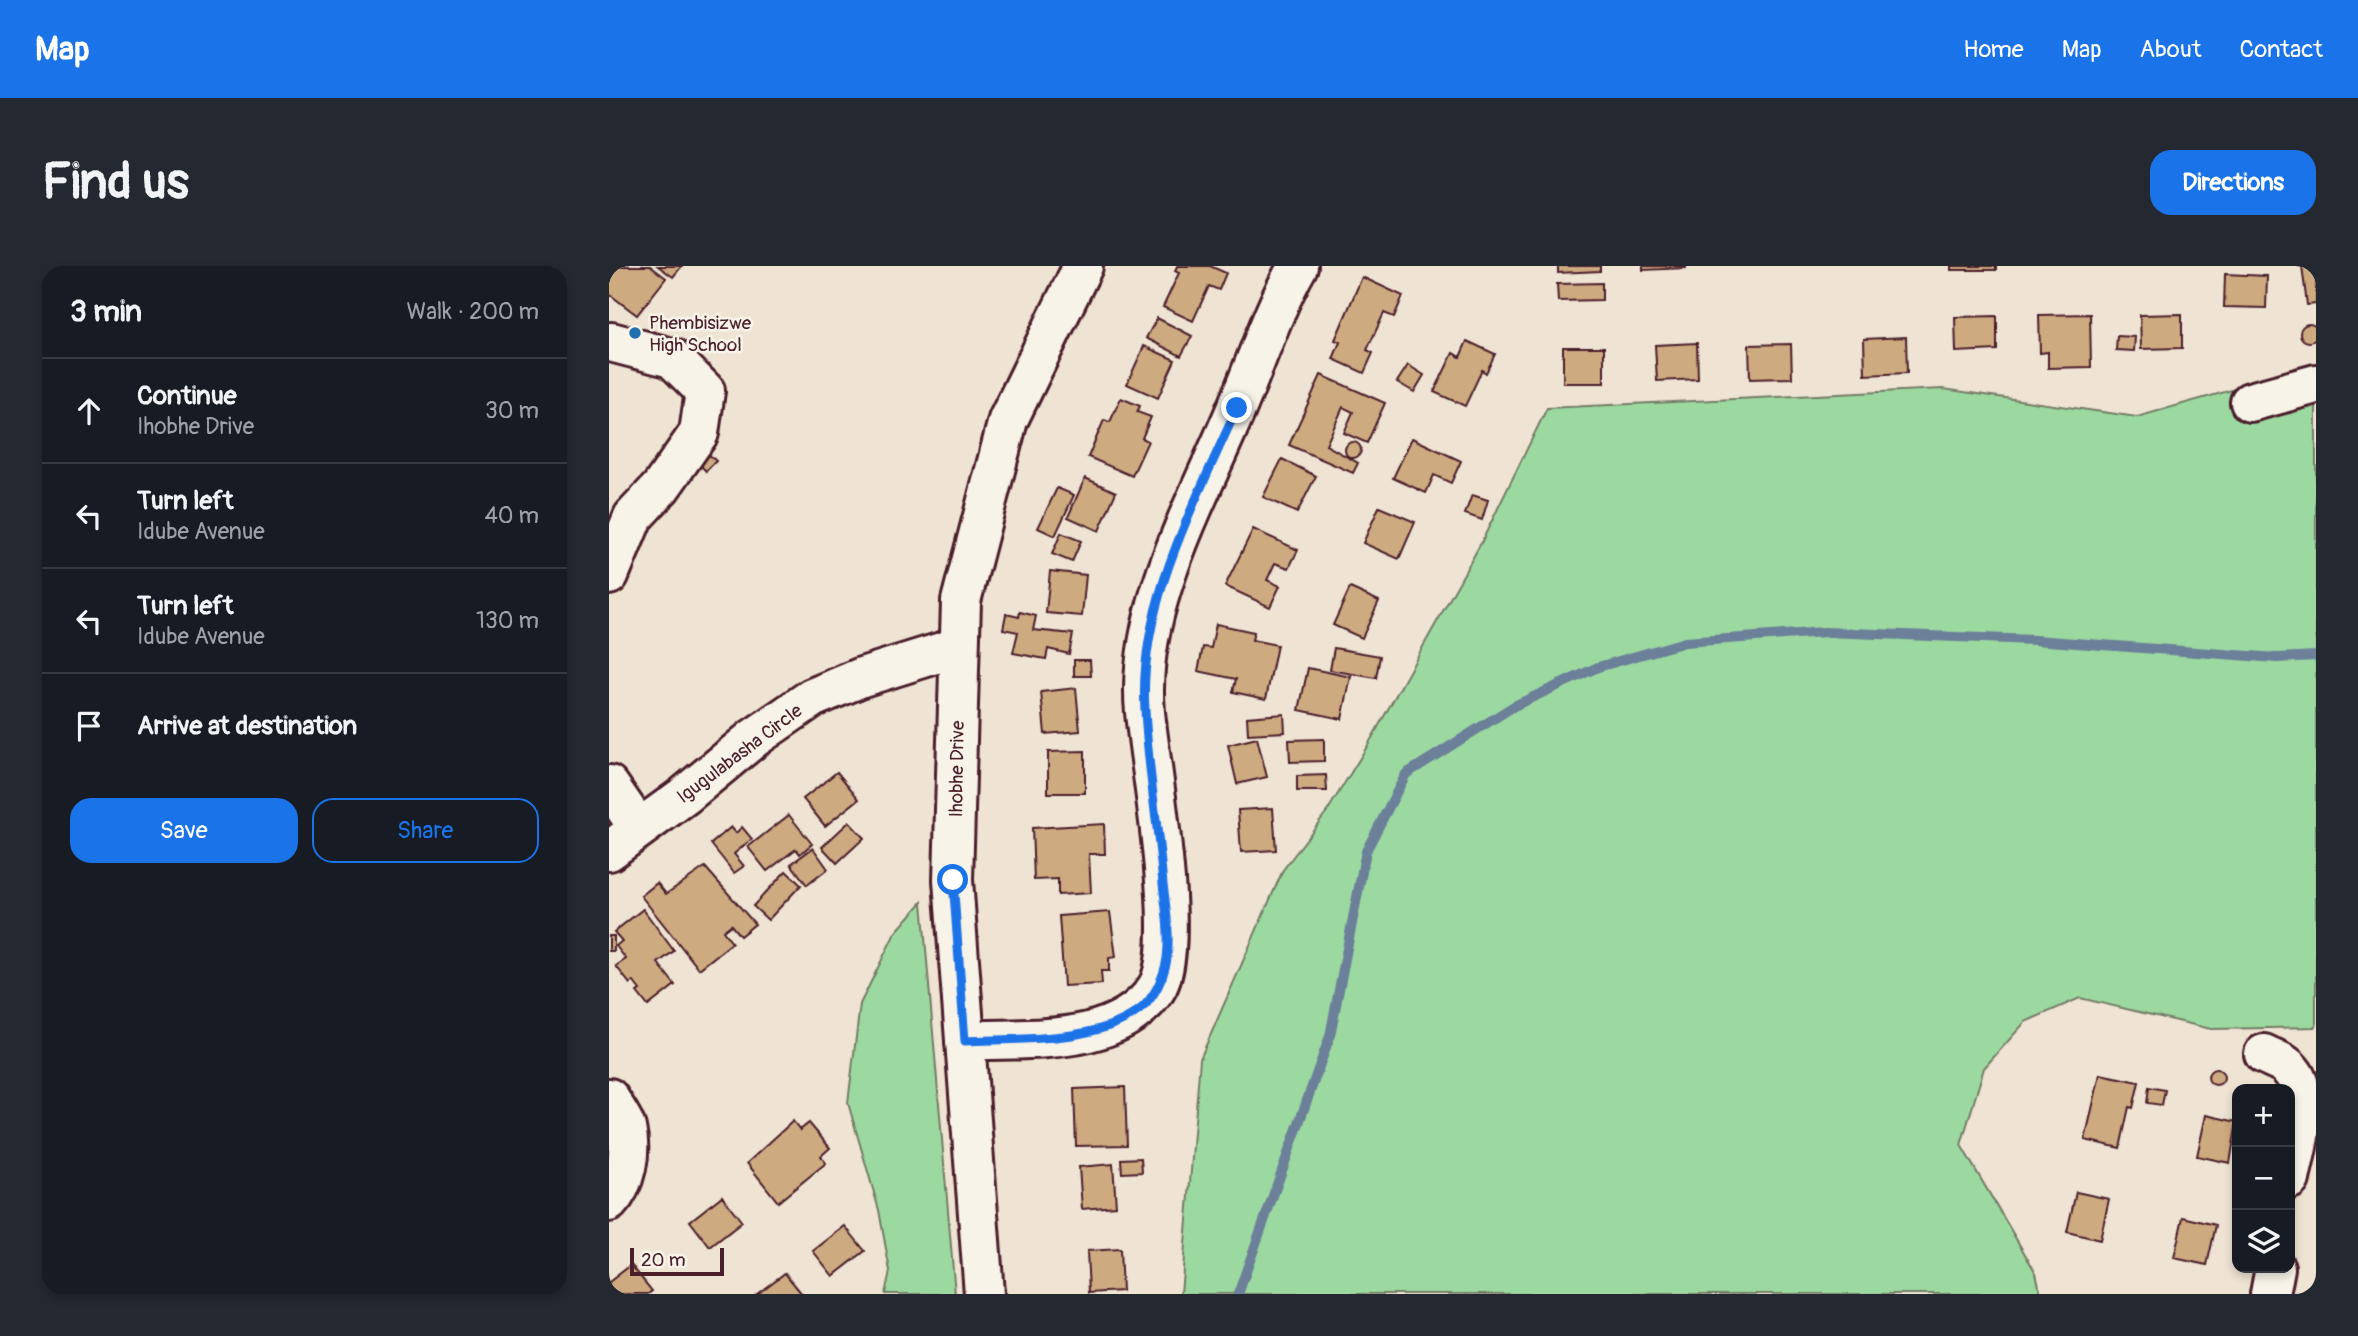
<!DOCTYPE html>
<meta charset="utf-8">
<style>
:root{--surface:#171b24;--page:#242831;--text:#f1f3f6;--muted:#9ea1a6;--line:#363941;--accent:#1a73e8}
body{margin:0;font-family:Pangolin,sans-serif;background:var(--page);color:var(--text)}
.controls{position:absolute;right:21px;bottom:21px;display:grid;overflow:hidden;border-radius:14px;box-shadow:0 4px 10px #0003}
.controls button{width:63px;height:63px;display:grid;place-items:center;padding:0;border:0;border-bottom:2px solid var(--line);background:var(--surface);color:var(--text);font:35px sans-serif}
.scale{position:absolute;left:21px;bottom:18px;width:94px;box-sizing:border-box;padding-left:7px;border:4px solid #4a1f2b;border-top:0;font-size:19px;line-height:24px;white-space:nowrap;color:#4a1f2b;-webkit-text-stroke:5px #f7f3e8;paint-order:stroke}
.stop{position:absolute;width:21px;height:21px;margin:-16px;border:5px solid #1a73e8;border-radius:50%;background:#fff}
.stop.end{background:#1a73e8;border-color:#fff;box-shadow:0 2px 7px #0008}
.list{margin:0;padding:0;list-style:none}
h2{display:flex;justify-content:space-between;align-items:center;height:91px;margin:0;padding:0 28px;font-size:30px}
h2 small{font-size:23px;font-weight:400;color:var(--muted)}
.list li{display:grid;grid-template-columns:46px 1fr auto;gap:21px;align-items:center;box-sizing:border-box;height:105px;padding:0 28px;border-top:2px solid var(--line)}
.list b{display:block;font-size:26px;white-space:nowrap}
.list p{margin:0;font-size:23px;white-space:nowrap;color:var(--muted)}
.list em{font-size:23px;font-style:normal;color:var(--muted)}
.actions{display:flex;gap:14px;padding:21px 28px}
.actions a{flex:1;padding:16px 0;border:2px solid var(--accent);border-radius:21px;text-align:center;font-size:24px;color:var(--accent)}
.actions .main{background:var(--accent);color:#fff}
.icon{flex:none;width:38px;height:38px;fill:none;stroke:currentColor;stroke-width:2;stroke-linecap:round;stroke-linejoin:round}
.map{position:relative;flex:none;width:1707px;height:1028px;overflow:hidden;border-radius:21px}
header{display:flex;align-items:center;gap:42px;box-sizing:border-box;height:98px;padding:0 35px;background:var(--accent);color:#fff}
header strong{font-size:33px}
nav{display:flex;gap:38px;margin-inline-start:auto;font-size:24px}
.intro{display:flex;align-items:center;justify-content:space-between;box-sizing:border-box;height:168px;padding:0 42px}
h1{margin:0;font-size:49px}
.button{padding:18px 32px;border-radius:21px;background:var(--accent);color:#fff;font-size:24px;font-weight:700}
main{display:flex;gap:42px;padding:0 42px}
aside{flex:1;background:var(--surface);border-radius:21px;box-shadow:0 4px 10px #0003}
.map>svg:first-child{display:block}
.green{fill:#9cd9a1;stroke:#737c66;stroke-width:2}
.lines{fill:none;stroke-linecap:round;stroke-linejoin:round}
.stream{stroke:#6c8099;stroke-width:10}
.building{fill:#ceaa81;stroke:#4a1f2b;stroke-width:2}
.minor-casing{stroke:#4a1f2b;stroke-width:44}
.minor{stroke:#f7f3e8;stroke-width:38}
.route{stroke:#1a73e8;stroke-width:9}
.poi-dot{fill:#1f6fb2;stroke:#f7f3e8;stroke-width:2.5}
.labels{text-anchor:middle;stroke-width:5;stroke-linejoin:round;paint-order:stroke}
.poi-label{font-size:19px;fill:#4a1f2b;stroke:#f7f3e8;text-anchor:start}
.street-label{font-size:19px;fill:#4a1f2b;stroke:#f7f3e8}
</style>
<header>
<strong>Map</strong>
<nav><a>Home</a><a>Map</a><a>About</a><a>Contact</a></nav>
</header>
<div class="intro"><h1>Find us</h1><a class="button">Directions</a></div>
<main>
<aside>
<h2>3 min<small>Walk · 200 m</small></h2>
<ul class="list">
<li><svg class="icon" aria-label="ahead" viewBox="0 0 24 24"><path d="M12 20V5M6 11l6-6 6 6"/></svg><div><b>Continue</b><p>Ihobhe Drive</p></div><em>30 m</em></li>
<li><svg class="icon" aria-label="left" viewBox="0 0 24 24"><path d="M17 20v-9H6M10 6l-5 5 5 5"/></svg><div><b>Turn left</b><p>Idube Avenue</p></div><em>40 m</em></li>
<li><svg class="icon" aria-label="left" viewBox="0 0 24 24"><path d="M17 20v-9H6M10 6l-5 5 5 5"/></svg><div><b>Turn left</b><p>Idube Avenue</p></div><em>130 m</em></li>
<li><svg class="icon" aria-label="arrive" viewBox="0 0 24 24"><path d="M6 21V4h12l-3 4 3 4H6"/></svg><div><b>Arrive at destination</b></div></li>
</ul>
<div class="actions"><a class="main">Save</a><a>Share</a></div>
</aside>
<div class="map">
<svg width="1707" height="1028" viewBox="0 0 1707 1028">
<rect width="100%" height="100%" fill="#efe4d3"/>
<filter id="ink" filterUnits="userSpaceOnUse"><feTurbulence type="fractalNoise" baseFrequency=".0143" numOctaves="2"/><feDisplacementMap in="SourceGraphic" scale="14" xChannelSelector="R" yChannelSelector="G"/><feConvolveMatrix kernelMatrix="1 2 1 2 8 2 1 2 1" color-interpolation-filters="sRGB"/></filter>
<g filter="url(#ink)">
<g class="green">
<path d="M 1707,100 L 1707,761 L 1602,763 L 1471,732 L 1416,756 L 1375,802 L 1352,879 L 1427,1007 L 1432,1028 L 572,1028 L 591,793 L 674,604 L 719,544 L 759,479 L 872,277 L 938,142 L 1334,123 L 1528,151 Z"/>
<path d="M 313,636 L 346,1028 L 276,1028 L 281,1005 L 270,944 L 239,837 L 251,738 L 286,667 Z"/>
</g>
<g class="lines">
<path class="stream" d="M 629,1028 L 721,770 L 757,585 L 797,508 L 905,440 L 989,401 L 1076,376 L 1216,366 L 1426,374 L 1668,392 L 1707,390"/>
</g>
<g class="building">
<path d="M 0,0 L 41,0 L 57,12 L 28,49 L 0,28 Z"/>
<path d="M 49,0 L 73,0 L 64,11 Z"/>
<path d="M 568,0 L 601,0 L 617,7 L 610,24 L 600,20 L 584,55 L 554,41 L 570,7 L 566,5 Z"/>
<path d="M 949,0 L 991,0 L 991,5 L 949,7 Z"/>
<path d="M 1034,0 L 1077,0 L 1077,2 L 1034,4 Z"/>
<rect x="1342" y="0" width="45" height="4"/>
<path d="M 1693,0 L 1707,0 L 1707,38 L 1698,39 Z"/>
<path d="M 1616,8 L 1658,10 L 1657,42 L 1615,41 Z"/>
<path d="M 753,11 L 794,30 L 785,51 L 775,47 L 758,84 L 764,87 L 755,107 L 724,93 L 731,76 L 726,74 Z"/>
<path d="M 993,17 L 993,34 L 949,35 L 948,18 Z"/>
<path d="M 1481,48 L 1482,101 L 1439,102 L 1439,86 L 1431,87 L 1430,49 Z"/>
<path d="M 1573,48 L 1573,82 L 1532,83 L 1531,49 Z"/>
<path d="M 1388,50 L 1388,84 L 1347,86 L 1346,51 Z"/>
<path d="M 548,52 L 583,70 L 572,90 L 537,72 Z"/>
<circle cx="1700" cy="67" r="9"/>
<path d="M 1508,70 L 1526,71 L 1525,85 L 1507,84 Z"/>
<path d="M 1297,71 L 1298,107 L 1256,109 L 1255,73 Z"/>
<path d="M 858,75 L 886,88 L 877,107 L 873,104 L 856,140 L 825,126 L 844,87 L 851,91 Z"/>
<path d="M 1088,77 L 1089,113 L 1048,115 L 1046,79 Z"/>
<path d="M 1182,78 L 1183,112 L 1141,113 L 1140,79 Z"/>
<path d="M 535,80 L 566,94 L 549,132 L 518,118 Z"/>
<rect x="954" y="81" width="41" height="36"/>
<path d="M 799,99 L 815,109 L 805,126 L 788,116 Z"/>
<path d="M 712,109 L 776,137 L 758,177 L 735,167 L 744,146 L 734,141 L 717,179 L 749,197 L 744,207 L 680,179 Z"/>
<path d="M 512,132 L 531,140 L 528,146 L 542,151 L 533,172 L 539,175 L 523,210 L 479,191 L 495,154 L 501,156 Z"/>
<path d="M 803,172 L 852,195 L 842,217 L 825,209 L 817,227 L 784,212 Z"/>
<circle cx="744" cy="184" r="8"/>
<path d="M 96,185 L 107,195 L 97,205 L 87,195 Z"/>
<path d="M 673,193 L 707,210 L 688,247 L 654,231 Z"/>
<path d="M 476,212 L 507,226 L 490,265 L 459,251 Z"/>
<path d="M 448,222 L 465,229 L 446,270 L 429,262 Z"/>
<path d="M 863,229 L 879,234 L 873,254 L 856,248 Z"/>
<path d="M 770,241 L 806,256 L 790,293 L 754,277 Z"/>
<path d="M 644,263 L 689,284 L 680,302 L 666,297 L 658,314 L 671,320 L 661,341 L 616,320 Z"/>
<path d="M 452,267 L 472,275 L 463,296 L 443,288 Z"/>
<path d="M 441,305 L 477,309 L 473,350 L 437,347 Z"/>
<path d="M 741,322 L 770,335 L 753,372 L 724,359 Z"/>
<path d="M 411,346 L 427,350 L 424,364 L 464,368 L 460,388 L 439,383 L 437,393 L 404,387 L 409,366 L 394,363 L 397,348 L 410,351 Z"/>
<path d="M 607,358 L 645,366 L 643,374 L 668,379 L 657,433 L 624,426 L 627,413 L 589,405 L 594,381 L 602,382 Z"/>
<path d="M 725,382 L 771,390 L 767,412 L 721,404 Z"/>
<path d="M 465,394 L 481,394 L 482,410 L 465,410 Z"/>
<path d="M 699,402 L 742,411 L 733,453 L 690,444 Z"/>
<path d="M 467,422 L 471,465 L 436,468 L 432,426 Z"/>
<path d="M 675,448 L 676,466 L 639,468 L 638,451 Z"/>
<path d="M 648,472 L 658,511 L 628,518 L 619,479 Z"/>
<path d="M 715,473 L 715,495 L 681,496 L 680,474 Z"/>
<path d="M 476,485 L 476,527 L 439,527 L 439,486 Z"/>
<path d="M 228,506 L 250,533 L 216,560 L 194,533 Z"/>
<path d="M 717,509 L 718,525 L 688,525 L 688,510 Z"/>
<path d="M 664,542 L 667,584 L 632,586 L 629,544 Z"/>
<path d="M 180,549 L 203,578 L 191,588 L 187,583 L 158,605 L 139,581 Z"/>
<path d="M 240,556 L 255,572 L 228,597 L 213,581 Z"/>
<path d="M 495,558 L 496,588 L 480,588 L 482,627 L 449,629 L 449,613 L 425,614 L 423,562 Z"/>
<path d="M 122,561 L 127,567 L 133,561 L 143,573 L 125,588 L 135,600 L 125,607 L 102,578 Z"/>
<path d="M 204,582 L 219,603 L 198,619 L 182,598 Z"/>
<path d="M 96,601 L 146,658 L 131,670 L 122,659 L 114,665 L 123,677 L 90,703 L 32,630 L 48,617 L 57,628 Z"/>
<path d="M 177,605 L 192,619 L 159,654 L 144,640 Z"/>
<path d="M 34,643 L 65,685 L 49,697 L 66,719 L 39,740 L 28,726 L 31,724 L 24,715 L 21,718 L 7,700 L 17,693 L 7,680 L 13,675 L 5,666 Z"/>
<path d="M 501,646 L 507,691 L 500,692 L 500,705 L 492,705 L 493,718 L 455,720 L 450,650 Z"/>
<rect x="0" y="670" width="5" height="15"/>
<circle cx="1607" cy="811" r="8"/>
<path d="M 1491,808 L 1530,816 L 1524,842 L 1520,841 L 1511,882 L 1476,874 Z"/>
<path d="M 516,821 L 518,879 L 467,880 L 465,823 Z"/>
<path d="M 1540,821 L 1556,824 L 1553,839 L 1538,837 Z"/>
<path d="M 1597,849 L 1628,856 L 1621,897 L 1588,890 Z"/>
<path d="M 184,855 L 191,864 L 200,857 L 221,882 L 212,890 L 217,897 L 169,936 L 138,897 Z"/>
<path d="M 532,892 L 533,906 L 513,907 L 512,893 Z"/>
<path d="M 504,898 L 507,940 L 473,943 L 470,901 Z"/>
<path d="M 1467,926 L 1500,933 L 1491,974 L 1458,966 Z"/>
<path d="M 113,930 L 133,956 L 101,981 L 81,955 Z"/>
<path d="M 1574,951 L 1607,959 L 1598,999 L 1565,992 Z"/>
<path d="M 236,960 L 256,985 L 224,1010 L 204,985 Z"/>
<path d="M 511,983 L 513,1025 L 480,1027 L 478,985 Z"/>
<path d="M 22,999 L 43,1025 L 39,1028 L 0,1028 L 0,1016 Z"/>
<path d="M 176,1007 L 193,1028 L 148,1028 Z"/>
</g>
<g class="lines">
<defs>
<g id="minor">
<path d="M 1641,136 L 1707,118"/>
<path d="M 0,309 L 24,251 L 52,221 L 90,167 L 96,125 L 63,92 L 2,76"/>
<path d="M 0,519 L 29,561"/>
<path d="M 0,585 L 75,530 L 145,472 L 203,432 L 253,411 L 349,381"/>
<path d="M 356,775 C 418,771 508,782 547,723 C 575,682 541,501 536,446 C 526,343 590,233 628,141 C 648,94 664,44 689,0"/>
<path d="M 1655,788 C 1662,792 1673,795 1679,801 C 1706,827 1687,881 1681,913"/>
<path d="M 0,832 C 5,841 14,852 17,862 C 23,886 17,918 0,936"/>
<path d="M 375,1028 L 344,614 L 352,335 L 399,154 L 474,0"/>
<path d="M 1661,1028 L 1666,1002"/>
</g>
</defs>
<use href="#minor" class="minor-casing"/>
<use href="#minor" class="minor"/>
</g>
</g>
<g class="lines" filter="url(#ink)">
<path class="route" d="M 344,614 L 356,775 C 409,772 494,778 535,740 C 546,729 554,712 557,698 C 562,673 557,643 554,618 C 549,560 539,502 536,444 C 529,338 587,236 628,142"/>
</g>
<circle class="poi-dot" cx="26" cy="67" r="7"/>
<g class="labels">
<g class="poi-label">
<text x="40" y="63">Phembisizwe<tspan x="40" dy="22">High School</tspan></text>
</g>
<g class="street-label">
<text transform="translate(130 487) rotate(-37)" y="7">Igugulabasha Circle</text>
<text transform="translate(347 503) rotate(-89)" y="7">Ihobhe Drive</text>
</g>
</g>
</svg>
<div class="controls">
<button>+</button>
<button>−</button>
<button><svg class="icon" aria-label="layers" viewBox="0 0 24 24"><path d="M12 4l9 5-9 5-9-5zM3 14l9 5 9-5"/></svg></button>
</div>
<div class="scale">20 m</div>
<div class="stop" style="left:344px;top:614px"></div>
<div class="stop end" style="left:628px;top:142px"></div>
</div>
</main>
